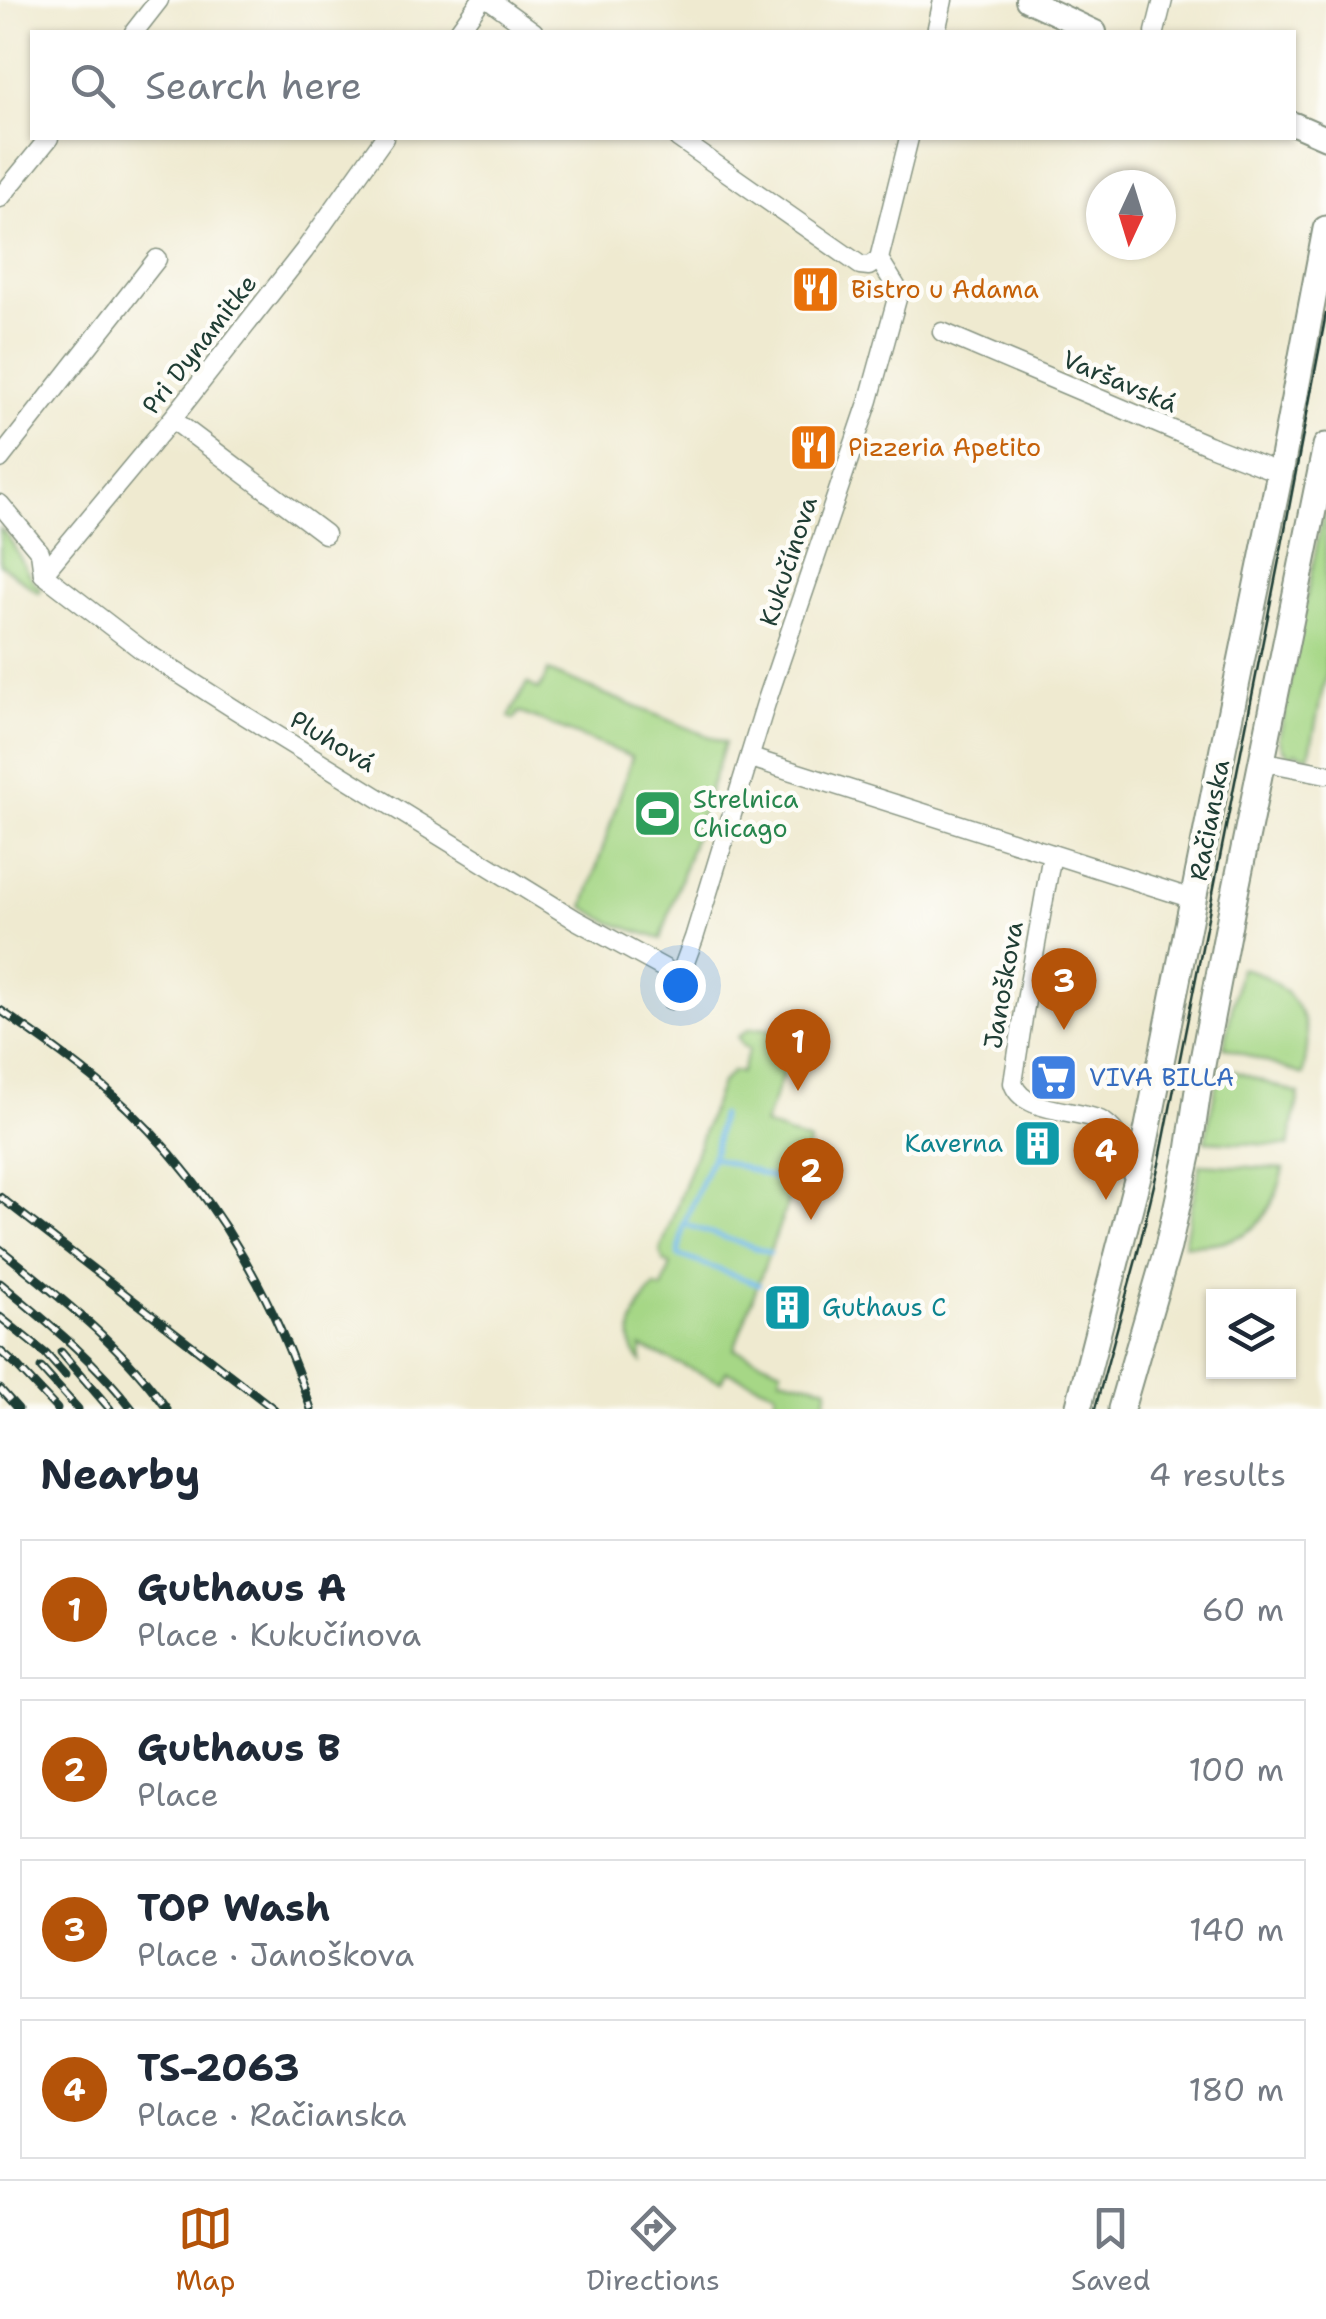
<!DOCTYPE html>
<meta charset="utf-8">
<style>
:root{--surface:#fff;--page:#f6f6f7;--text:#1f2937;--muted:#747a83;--line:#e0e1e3;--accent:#b45309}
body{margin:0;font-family:"Shantell Sans",sans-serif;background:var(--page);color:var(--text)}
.controls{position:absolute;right:30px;bottom:30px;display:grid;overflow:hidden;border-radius:0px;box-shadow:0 2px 8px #0004}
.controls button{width:90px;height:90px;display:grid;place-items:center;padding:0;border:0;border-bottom:2px solid var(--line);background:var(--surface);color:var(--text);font:50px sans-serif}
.compass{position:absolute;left:1086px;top:170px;width:90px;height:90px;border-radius:50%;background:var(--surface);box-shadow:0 2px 8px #0004;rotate:184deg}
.you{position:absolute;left:680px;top:985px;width:35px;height:35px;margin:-25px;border:8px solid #fff;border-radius:50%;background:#1a73e8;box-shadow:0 0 0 15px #1a73e833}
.badge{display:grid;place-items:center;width:65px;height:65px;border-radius:50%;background:var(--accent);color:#fff;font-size:32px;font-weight:700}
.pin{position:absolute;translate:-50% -82px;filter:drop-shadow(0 2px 5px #0008)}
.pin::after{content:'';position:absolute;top:52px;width:35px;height:30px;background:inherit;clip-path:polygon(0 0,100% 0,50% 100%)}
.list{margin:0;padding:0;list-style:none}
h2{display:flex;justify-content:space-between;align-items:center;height:130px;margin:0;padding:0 40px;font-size:42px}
h2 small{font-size:32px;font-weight:400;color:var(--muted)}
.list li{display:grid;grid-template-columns:65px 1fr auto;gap:30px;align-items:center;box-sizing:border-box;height:140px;margin:0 20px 20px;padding:0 20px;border:2px solid var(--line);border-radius:0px}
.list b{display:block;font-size:38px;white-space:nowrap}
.list p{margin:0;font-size:32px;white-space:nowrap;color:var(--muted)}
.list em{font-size:32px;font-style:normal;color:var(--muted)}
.icon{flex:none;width:55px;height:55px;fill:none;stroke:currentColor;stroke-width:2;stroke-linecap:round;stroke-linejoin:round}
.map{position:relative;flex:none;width:1326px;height:1409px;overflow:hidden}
.search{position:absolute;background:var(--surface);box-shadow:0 2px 8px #0004;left:30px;right:30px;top:30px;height:110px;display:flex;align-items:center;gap:25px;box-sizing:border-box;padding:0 35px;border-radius:0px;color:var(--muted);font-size:38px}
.sheet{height:770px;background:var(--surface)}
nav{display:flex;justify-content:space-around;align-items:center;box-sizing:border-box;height:140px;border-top:2px solid var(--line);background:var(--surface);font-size:28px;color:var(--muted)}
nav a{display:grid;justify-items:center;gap:5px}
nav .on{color:var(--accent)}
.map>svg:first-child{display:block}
.green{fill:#a6d786;stroke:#628a5d;stroke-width:2.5}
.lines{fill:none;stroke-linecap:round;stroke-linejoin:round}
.stream{stroke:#6fb9e8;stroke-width:5}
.minor-casing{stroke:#879482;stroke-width:21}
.tertiary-casing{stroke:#879482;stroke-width:26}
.secondary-casing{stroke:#879482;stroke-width:29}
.minor{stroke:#fff;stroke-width:18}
.tertiary{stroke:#fff;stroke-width:22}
.secondary{stroke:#fff;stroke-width:25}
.tram{stroke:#1f3d34;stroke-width:2.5}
.rail-casing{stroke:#1f3d34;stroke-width:9}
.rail{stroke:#fdfcf7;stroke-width:5;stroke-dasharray:15;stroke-linecap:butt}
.labels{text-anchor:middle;stroke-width:9;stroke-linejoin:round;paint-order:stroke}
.food-label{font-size:25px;fill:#c56008;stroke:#fdfcf7;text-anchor:start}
.street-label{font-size:25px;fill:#1f3d34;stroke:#fdfcf7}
.leisure-label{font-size:25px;fill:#27864d;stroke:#fdfcf7;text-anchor:start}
.shop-label{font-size:25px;fill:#366cbe;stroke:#fdfcf7;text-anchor:start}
.culture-label{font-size:25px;fill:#0d838f;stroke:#fdfcf7;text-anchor:end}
</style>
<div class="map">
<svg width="1326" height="1409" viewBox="0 0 1326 1409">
<rect width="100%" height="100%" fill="#fdfcf7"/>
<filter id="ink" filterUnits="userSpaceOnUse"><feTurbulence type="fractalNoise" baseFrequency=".01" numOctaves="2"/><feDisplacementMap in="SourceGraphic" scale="20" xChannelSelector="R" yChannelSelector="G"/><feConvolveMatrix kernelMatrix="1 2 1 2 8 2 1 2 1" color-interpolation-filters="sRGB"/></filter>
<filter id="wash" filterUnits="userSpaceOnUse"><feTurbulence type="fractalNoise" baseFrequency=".0048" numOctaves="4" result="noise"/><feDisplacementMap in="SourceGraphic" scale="40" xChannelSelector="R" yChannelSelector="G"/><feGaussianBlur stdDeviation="2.25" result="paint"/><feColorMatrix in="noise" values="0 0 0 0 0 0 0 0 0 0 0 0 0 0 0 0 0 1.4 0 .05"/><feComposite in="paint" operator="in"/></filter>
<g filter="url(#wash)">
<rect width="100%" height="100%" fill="#efead0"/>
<g class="green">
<path d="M 1326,497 L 1326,673 L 1309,757 L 1295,752 L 1292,757 L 1282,748 L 1279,738 Z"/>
<path d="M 0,528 C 19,546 22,572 41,589 L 39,593 L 0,564 Z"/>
<path d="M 548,671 L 725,743 L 661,939 L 612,923 L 584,907 L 632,757 L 519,712 L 514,720 L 509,717 L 527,683 L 539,690 Z"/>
<path d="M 1240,968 C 1272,973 1302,1001 1307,1033 C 1309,1047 1305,1061 1303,1075 L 1224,1047 Z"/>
<path d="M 764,1028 L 796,1039 L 764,1125 L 810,1142 L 734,1349 L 782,1369 L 780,1377 L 828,1387 L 824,1409 L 797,1409 L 774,1404 L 776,1392 L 726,1371 L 721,1382 L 641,1347 L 642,1362 C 618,1343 637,1305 655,1287 L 662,1289 L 671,1265 L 664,1262 L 660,1252 L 721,1083 L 733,1071 L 741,1073 L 749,1049 L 743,1046 L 738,1037 L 749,1029 Z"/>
<path d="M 1220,1066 L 1299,1094 L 1289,1146 L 1205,1141 Z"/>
<path d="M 1200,1164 L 1284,1169 C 1270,1227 1243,1247 1184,1244 Z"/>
</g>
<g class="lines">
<g class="stream">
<path d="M 720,1115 L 715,1149 L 684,1224 L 678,1255 L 759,1284"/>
<path d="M 712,1157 L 794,1185"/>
<path d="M 684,1224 L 770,1253"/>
</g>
</g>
</g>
<g filter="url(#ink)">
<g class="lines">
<defs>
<g id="minor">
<path d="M 490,0 L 534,32"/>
<path d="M 134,32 L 159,0"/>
<path d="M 458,32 L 481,0"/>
<path d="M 936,32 L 943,0"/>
<path d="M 1155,32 L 1163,0"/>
<path d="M 678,138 L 860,265 L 869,266 L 879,259"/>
<path d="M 0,198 L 49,138"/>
<path d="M 942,332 L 1208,445 L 1280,473"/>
<path d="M 172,419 L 325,534"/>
<path d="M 0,459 L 157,259"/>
<path d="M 0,504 L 40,552 L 43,574 L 142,650 L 236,710 L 576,920 L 680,977"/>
<path d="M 43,574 L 172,419 L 304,251 L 384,138"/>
<path d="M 751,758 L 1193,899"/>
<path d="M 1261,761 L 1326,774"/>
<path d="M 1052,854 L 1024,1012 L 1013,1083 C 1022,1113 1076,1109 1100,1120 C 1118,1128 1129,1156 1139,1172"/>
<path d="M 671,1000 L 694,938 L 766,703 L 869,400 L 898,295 L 897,288 L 879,259 L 909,138"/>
</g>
<g id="tertiary">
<path d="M 1027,0 L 1095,32"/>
<path d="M 1294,124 L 1326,138"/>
</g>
<g id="secondary">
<path d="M 1078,1409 L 1139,1172 L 1223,749 L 1280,473 L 1326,229"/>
<path d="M 1121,1409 L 1168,1247 L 1189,1151 L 1201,1070 L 1232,908 L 1326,446"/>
</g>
</defs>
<use href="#minor" class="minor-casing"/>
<use href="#tertiary" class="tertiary-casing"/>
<use href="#secondary" class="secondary-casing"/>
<use href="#minor" class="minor"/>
<use href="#tertiary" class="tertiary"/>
<use href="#secondary" class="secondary"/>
<path class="tram" d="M 1095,1409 L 1137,1256 L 1159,1164 L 1282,545 L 1326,314"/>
<defs>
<g id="rail">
<path d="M 0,1010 C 36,1035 72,1060 105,1088 C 204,1174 270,1286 311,1409"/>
<path d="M 0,1197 L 274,1409"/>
<path d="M 0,1249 C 61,1298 122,1345 167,1409"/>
<path d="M 0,1283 C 47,1322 95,1360 132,1409"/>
<path d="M 0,1317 L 46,1354 L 65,1375"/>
<path d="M 0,1351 L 15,1364 L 57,1409"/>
<path d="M 61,1352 L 110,1409"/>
<path d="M 41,1368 L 78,1409"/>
<path d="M 0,1389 L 18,1409"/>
</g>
</defs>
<use href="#rail" class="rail-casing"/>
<use href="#rail" class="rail"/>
</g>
</g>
<defs>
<symbol id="restaurant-square" viewBox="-11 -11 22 22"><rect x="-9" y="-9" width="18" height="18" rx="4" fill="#e8710a" stroke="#fdfcf7"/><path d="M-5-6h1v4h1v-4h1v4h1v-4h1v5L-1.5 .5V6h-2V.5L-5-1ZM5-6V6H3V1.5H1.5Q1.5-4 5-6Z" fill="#fff"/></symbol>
<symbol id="stadium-square" viewBox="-11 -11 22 22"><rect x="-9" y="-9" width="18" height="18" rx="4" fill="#2e9e5b" stroke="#fdfcf7"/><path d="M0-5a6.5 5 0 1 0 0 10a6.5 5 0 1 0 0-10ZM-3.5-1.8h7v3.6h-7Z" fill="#fff"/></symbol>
<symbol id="supermarket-square" viewBox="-11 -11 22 22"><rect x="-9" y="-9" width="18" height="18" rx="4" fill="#3f7fe0" stroke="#fdfcf7"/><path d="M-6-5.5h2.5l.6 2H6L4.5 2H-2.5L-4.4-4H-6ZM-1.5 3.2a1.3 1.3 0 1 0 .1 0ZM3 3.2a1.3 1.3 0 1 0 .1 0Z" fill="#fff"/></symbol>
<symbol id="building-square" viewBox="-11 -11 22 22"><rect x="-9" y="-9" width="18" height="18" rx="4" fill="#0f9aa8" stroke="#fdfcf7"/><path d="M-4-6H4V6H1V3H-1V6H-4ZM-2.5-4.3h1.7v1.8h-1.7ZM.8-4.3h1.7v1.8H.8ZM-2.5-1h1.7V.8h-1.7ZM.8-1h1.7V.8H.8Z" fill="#fff"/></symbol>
</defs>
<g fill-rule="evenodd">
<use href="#restaurant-square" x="788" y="262" width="55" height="55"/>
<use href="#restaurant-square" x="786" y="420" width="55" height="55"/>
<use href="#stadium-square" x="630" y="786" width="55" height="55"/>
<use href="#supermarket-square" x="1026" y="1050" width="55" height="55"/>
<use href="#building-square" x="1010" y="1116" width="55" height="55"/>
<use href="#building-square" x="760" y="1280" width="55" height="55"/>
</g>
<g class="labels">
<g class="food-label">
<text x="851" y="298">Bistro u Adama</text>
<text x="848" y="456">Pizzeria Apetito</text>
</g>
<g class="street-label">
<text transform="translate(199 344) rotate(-52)" y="9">Pri Dynamitke</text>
<text transform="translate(1120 381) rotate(23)" y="9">Varšavská</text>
<text transform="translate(788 561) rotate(-72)" y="9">Kukučínova</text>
<text transform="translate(333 741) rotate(31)" y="9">Pluhová</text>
<text transform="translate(1209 820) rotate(-79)" y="9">Račianska</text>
<text transform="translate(1003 985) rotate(-80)" y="9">Janoškova</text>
</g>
<g class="leisure-label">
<text x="693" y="808">Strelnica<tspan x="693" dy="29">Chicago</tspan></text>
</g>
<g class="shop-label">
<text x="1089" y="1086">VIVA BILLA</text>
</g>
<g class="culture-label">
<text x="1003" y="1152">Kaverna</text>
<text x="822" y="1316" text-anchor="start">Guthaus C</text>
</g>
</g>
</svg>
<div class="controls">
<button><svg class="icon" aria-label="layers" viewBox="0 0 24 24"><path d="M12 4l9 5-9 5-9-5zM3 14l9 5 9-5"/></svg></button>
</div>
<svg class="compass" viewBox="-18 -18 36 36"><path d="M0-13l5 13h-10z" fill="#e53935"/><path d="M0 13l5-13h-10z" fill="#747a83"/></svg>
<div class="you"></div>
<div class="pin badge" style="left:798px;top:1091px">1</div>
<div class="pin badge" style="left:811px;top:1220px">2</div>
<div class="pin badge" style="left:1064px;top:1030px">3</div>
<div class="pin badge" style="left:1106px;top:1200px">4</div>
<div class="search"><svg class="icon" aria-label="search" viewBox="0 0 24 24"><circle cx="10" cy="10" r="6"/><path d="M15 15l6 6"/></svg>Search here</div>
</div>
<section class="sheet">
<h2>Nearby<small>4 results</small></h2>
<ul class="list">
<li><span class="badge">1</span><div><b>Guthaus A</b><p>Place · Kukučínova</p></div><em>60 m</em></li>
<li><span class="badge">2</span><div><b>Guthaus B</b><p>Place</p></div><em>100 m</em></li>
<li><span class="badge">3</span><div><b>TOP Wash</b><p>Place · Janoškova</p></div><em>140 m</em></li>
<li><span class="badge">4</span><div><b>TS-2063</b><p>Place · Račianska</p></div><em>180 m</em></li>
</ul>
</section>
<nav>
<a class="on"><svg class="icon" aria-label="map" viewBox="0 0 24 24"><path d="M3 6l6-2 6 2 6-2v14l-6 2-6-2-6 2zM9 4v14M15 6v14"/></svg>Map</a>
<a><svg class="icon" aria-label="directions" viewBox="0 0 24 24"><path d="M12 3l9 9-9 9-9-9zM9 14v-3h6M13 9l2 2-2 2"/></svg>Directions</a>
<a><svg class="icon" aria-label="saved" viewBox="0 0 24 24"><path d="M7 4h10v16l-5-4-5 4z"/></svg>Saved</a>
</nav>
